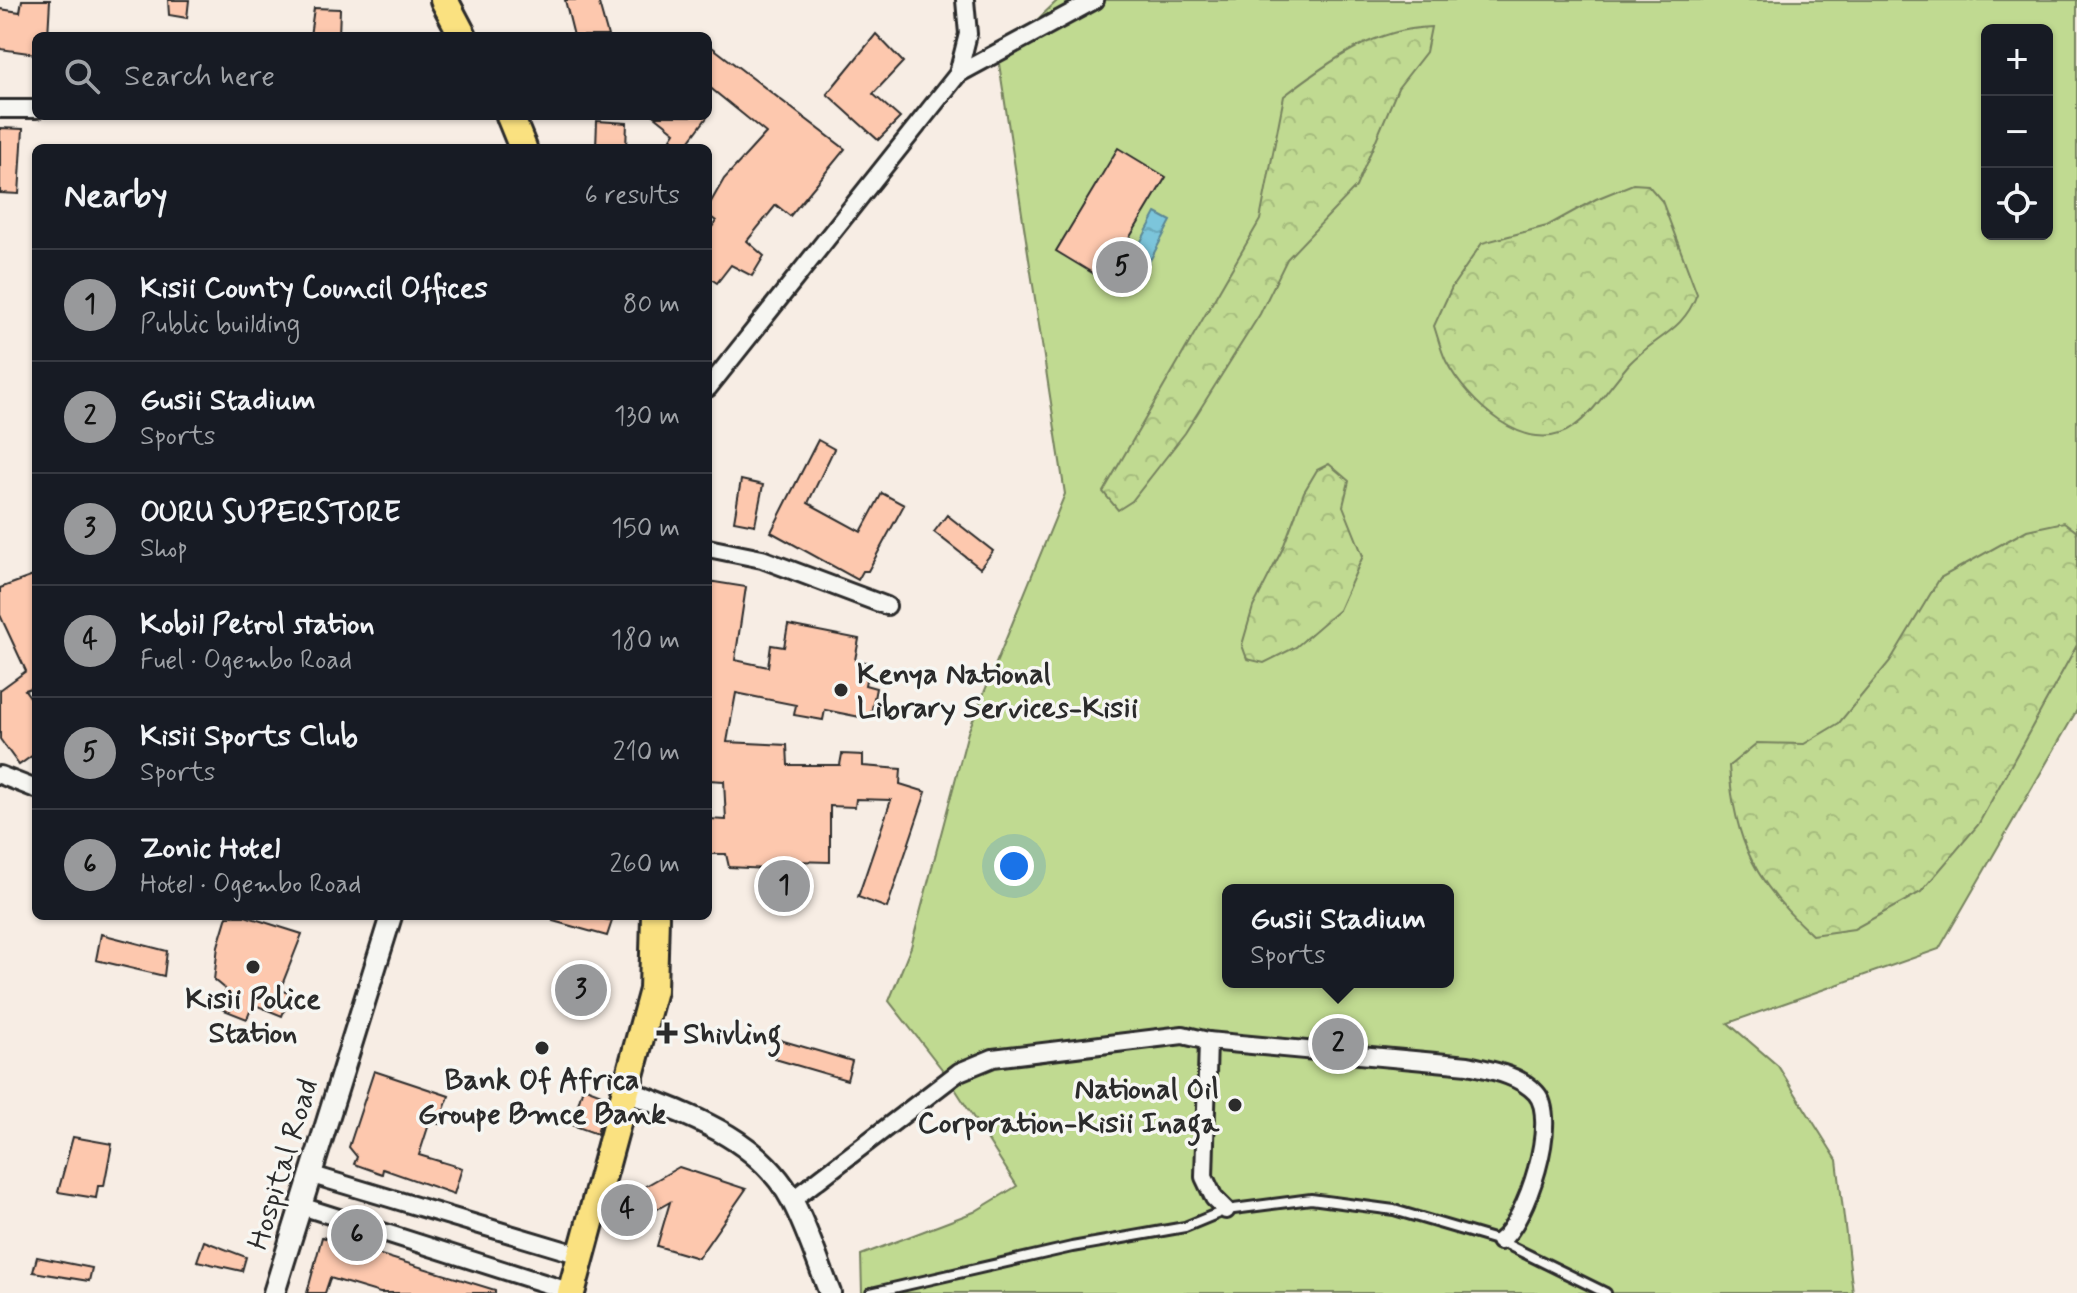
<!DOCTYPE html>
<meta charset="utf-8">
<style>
:root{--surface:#171b24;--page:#242831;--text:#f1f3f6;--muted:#9ea1a6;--line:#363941;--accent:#98999b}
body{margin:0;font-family:Mynerve,sans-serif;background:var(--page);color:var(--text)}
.controls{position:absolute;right:24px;top:24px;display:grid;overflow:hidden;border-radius:12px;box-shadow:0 2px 6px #0004}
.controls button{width:72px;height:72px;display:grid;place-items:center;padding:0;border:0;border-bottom:2px solid var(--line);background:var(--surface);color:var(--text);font:40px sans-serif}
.you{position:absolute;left:1014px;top:866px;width:28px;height:28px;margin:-20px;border:6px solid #fff;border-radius:50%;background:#1a73e8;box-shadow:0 0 0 12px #1a73e833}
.badge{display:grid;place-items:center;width:52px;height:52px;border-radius:50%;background:var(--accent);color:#111;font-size:26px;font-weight:700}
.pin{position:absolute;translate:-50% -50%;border:4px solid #fff;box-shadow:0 2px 8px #0006}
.popup{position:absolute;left:1222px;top:884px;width:232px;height:104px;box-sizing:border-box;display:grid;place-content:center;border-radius:12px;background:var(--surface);filter:drop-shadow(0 2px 6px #0005);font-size:26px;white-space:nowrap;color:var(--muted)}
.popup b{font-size:30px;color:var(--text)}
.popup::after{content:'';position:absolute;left:50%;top:100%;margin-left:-16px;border:16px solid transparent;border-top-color:var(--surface)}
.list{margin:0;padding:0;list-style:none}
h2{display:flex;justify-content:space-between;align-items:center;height:104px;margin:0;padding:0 32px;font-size:34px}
h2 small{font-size:26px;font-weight:400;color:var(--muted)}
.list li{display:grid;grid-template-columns:52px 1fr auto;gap:24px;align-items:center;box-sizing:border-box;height:112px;padding:0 32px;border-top:2px solid var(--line)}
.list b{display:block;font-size:30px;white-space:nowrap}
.list p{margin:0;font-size:26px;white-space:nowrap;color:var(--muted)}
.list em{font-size:26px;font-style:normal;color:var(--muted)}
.icon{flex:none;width:44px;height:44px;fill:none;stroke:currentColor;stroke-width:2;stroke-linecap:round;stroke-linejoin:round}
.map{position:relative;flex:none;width:2077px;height:1293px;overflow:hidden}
.search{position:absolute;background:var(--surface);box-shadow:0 2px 6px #0004;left:32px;top:32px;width:680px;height:88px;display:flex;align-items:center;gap:20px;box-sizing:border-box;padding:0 28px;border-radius:12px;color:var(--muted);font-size:30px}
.panel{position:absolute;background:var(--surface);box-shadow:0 2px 6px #0004;left:32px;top:144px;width:680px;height:776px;border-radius:12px}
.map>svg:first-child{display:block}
.grass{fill:#c0da91;stroke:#76825e;stroke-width:2;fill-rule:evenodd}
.forest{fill:url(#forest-crowns);stroke:#76825e;stroke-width:2}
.water{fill:url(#water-ripples);stroke:#5b8795;stroke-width:2}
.building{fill:#fdc8ae;stroke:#2b2b2b;stroke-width:2}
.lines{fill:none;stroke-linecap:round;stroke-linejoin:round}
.service-casing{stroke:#2b2b2b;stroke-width:14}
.minor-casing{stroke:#2b2b2b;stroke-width:22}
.tertiary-casing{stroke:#2b2b2b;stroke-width:26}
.trunk-casing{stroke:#2b2b2b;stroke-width:32}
.service{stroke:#f6f6f2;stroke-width:8}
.minor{stroke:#f6f6f2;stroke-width:16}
.tertiary{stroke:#f6f6f2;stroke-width:20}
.trunk{stroke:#fae180;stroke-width:26}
.poi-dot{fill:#2b2b2b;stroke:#f6f6f2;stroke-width:3}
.labels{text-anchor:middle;stroke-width:7;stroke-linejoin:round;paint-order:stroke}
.poi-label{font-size:30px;font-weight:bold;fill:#2b2b2b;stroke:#f6f6f2;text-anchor:start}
.street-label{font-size:30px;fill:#2b2b2b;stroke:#f6f6f2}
</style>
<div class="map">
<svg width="2077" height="1293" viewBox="0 0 2077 1293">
<defs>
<pattern id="forest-crowns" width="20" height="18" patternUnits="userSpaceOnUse" patternTransform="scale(2)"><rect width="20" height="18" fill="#c0da91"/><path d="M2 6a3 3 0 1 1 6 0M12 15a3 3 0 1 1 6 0" fill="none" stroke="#a5bb7d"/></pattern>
<pattern id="water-ripples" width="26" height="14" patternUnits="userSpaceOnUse" patternTransform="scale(2)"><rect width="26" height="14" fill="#7bc5db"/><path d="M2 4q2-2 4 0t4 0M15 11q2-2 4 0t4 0" fill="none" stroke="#6aa9bc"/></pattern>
</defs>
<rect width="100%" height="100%" fill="#f7ede4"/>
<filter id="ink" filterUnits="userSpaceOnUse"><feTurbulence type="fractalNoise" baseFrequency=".0125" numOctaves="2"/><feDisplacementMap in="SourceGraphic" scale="16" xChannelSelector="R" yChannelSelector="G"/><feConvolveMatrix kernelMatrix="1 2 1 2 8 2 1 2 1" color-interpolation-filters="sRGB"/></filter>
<g filter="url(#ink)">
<path class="grass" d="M 1058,0 L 2077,0 L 2077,710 L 1939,949 L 1728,1023 L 1778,1066 L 1837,1160 L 1853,1293 L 862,1293 L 861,1255 L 974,1212 L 1017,1186 L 945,1073 L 889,1001 L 911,947 L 968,732 L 1065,494 L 998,57 ZM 1987,30 L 2047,30 L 2047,234 L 1987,234 ZM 1228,890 L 1448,890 L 1448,982 L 1228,982 Z"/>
<g class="forest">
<path d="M 1431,27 L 1426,52 L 1398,88 L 1356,187 L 1287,259 L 1260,314 L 1185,433 L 1132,501 L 1118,510 L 1103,492 L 1260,220 L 1284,96 C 1328,62 1373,29 1431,27 Z"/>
<path d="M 1633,184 L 1648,185 L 1662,201 L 1697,294 C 1683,332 1656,336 1630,363 C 1612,383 1595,412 1573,427 C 1527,460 1466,400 1446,361 C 1441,351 1438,338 1434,326 L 1452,287 L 1482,243 L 1547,226 L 1596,199 Z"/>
<path d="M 1329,464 L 1349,481 L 1343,506 L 1363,556 L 1339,610 L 1296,647 L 1264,663 L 1247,659 L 1242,645 L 1253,607 L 1282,550 L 1304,492 L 1317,470 Z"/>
<path d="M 2064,522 L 2077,532 L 2077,645 L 1978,825 L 1921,892 L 1854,929 L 1812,935 C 1756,884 1734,841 1729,766 L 1757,743 L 1804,744 L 1839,723 L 1890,661 L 1940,578 L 2027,530 Z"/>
</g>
<path class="water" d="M 1156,213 L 1171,221 L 1146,268 L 1131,260 Z"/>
<g class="building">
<path d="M 22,0 L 50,0 L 48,36 L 36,36 L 36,54 L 0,49 L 0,9 L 20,12 Z"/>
<path d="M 168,0 L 189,0 L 187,18 L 169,15 Z"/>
<path d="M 565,0 L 598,0 L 608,36 L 574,36 Z"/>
<path d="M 314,8 L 340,9 L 339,36 L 310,36 Z"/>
<path d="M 876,34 L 903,62 L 873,94 L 900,118 L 878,140 L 827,94 Z"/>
<path d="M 708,44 L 845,149 L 790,216 L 776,205 L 747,241 L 764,256 L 752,276 L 731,265 L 717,283 L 708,277 L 708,233 L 716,221 L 708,215 L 708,207 L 724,179 L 766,133 L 708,86 Z"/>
<path d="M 655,116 L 708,116 L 684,148 L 671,138 L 675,132 Z"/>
<path d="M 597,121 L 627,123 L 626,148 L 596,148 Z"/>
<path d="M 0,128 L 23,129 L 19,194 L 0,193 Z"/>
<path d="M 1118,148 L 1166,177 L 1104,280 L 1056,251 Z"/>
<path d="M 818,440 L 834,449 L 808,503 L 861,532 L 882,493 L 904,505 L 868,571 L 863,571 L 858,580 L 771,532 Z"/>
<path d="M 741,480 L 763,485 L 755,525 L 734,521 Z"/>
<path d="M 947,515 L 993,551 L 980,568 L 934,532 Z"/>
<path d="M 36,575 L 36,692 L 34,687 L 25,690 L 36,705 L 36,753 L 19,765 L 0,739 L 0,690 L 26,671 L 0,615 L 0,588 Z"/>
<path d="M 708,581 L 746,587 L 735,660 L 768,667 L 771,645 L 784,647 L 788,625 L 859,639 L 855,660 L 869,663 L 865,685 L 876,688 L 870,719 L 825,710 L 823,720 L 794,715 L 796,705 L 736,693 L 727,742 L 787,745 L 788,765 L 840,765 L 842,754 L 863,755 L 863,766 L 901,769 L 900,784 L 926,792 L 887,908 L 858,897 L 891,800 L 856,799 L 855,807 L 830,806 L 830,862 L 792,861 L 788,870 L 729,867 L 726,854 L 708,854 L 708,819 L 726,820 L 724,781 L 708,780 Z"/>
<path d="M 227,916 L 245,916 L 302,934 L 280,990 L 291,994 L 282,1016 L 253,1004 L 247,1019 L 219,1008 L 226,990 L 214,980 L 218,946 Z"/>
<path d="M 555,916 L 591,916 L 612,921 L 607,936 L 553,921 Z"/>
<path d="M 101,934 L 167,951 L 164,976 L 96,960 Z"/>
<path d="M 780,1040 L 852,1061 L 847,1080 L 775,1059 Z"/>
<path d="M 374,1071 L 449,1096 L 439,1124 L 430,1121 L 419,1155 L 462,1168 L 454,1194 L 383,1169 L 382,1174 L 354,1164 L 357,1157 L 349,1147 Z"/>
<path d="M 583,1087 L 607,1096 L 597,1134 L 572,1125 Z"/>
<path d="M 73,1137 L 112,1144 L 104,1186 L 98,1186 L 96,1198 L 58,1192 Z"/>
<path d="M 679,1167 L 746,1189 L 698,1258 L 657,1246 L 670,1202 L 631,1224 L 616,1203 Z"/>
<path d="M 322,1237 L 495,1290 L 495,1293 L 380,1293 L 330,1278 L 325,1293 L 307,1293 Z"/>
<path d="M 204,1241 L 246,1257 L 242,1271 L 197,1261 Z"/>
<path d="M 37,1257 L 92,1268 L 89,1281 L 33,1272 Z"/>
</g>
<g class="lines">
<defs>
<path id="service" d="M 871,1293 L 1072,1247 L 1185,1227 L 1226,1210 L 1311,1199 L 1394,1210 L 1500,1241 L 1606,1293"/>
<g id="minor">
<path d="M 958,74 L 1095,0"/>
<path d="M 0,109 L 36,109"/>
<path d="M 708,388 L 958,74 L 968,34 L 965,0"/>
<path d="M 708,548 L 762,559 L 887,606"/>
<path d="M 0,775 L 36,789"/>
<path d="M 309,1174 L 580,1255"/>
<path d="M 792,1200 L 959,1072 L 993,1058 L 1183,1035 L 1208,1041"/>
<path d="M 301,1206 L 575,1293"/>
<path d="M 1226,1210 L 1214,1198 L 1204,1177 L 1208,1041 L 1468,1065 C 1490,1070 1520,1075 1536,1093 C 1560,1119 1526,1222 1500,1241"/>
</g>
<g id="tertiary">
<path d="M 624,1090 C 688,1115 759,1137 793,1202 C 808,1231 818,1263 830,1293"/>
<path d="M 274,1293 L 391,916"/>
</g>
<g id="trunk">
<path d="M 444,0 L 463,36"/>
<path d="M 510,116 L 523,148"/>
<path d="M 571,1293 L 653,990 L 655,916"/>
</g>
</defs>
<use href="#service" class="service-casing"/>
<use href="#minor" class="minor-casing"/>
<use href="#tertiary" class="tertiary-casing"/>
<use href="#trunk" class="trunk-casing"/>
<use href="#service" class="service"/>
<use href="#minor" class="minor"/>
<use href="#tertiary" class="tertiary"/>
<use href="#trunk" class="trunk"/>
</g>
</g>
<g class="poi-dot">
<circle cx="841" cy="690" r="8"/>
<circle cx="253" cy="967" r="8"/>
<path d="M663 1021h8v8h8v8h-8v8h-8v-8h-8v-8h8z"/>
<circle cx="542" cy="1048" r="8"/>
<circle cx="1235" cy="1105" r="8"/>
</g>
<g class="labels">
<g class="poi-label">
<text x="857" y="683">Kenya National<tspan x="857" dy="34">Library Services-Kisii</tspan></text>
<text x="253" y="1008" text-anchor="middle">Kisii Police<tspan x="253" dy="34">Station</tspan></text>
<text x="683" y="1043">Shivling</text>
<text x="542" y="1089" text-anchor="middle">Bank Of Africa<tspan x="542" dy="34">Groupe Bmce Bank</tspan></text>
<text x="1219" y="1098" text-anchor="end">National Oil<tspan x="1219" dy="34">Corporation-Kisii Inaga</tspan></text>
</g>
<g class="street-label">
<text transform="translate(282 1164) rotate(-73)" y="10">Hospital Road</text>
</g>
</g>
</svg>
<div class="controls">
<button>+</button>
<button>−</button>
<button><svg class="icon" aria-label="locate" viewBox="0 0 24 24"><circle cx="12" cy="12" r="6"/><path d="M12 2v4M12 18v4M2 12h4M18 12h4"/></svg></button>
</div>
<div class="you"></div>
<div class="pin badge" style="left:784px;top:886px">1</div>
<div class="pin badge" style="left:1338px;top:1044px">2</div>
<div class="popup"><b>Gusii Stadium</b>Sports</div>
<div class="pin badge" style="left:581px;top:990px">3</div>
<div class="pin badge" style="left:627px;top:1210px">4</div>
<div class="pin badge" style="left:1122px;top:267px">5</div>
<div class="pin badge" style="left:357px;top:1235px">6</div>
<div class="search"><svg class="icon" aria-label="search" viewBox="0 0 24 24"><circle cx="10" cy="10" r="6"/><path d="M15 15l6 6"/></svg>Search here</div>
<section class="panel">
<h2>Nearby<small>6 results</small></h2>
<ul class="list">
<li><span class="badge">1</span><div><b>Kisii County Council Offices</b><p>Public building</p></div><em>80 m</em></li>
<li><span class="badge">2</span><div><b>Gusii Stadium</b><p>Sports</p></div><em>130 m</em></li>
<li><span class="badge">3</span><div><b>OURU SUPERSTORE</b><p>Shop</p></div><em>150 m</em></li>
<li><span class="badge">4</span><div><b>Kobil Petrol station</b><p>Fuel · Ogembo Road</p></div><em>180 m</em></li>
<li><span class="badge">5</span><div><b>Kisii Sports Club</b><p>Sports</p></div><em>210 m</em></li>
<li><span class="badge">6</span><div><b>Zonic Hotel</b><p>Hotel · Ogembo Road</p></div><em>260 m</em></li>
</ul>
</section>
</div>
